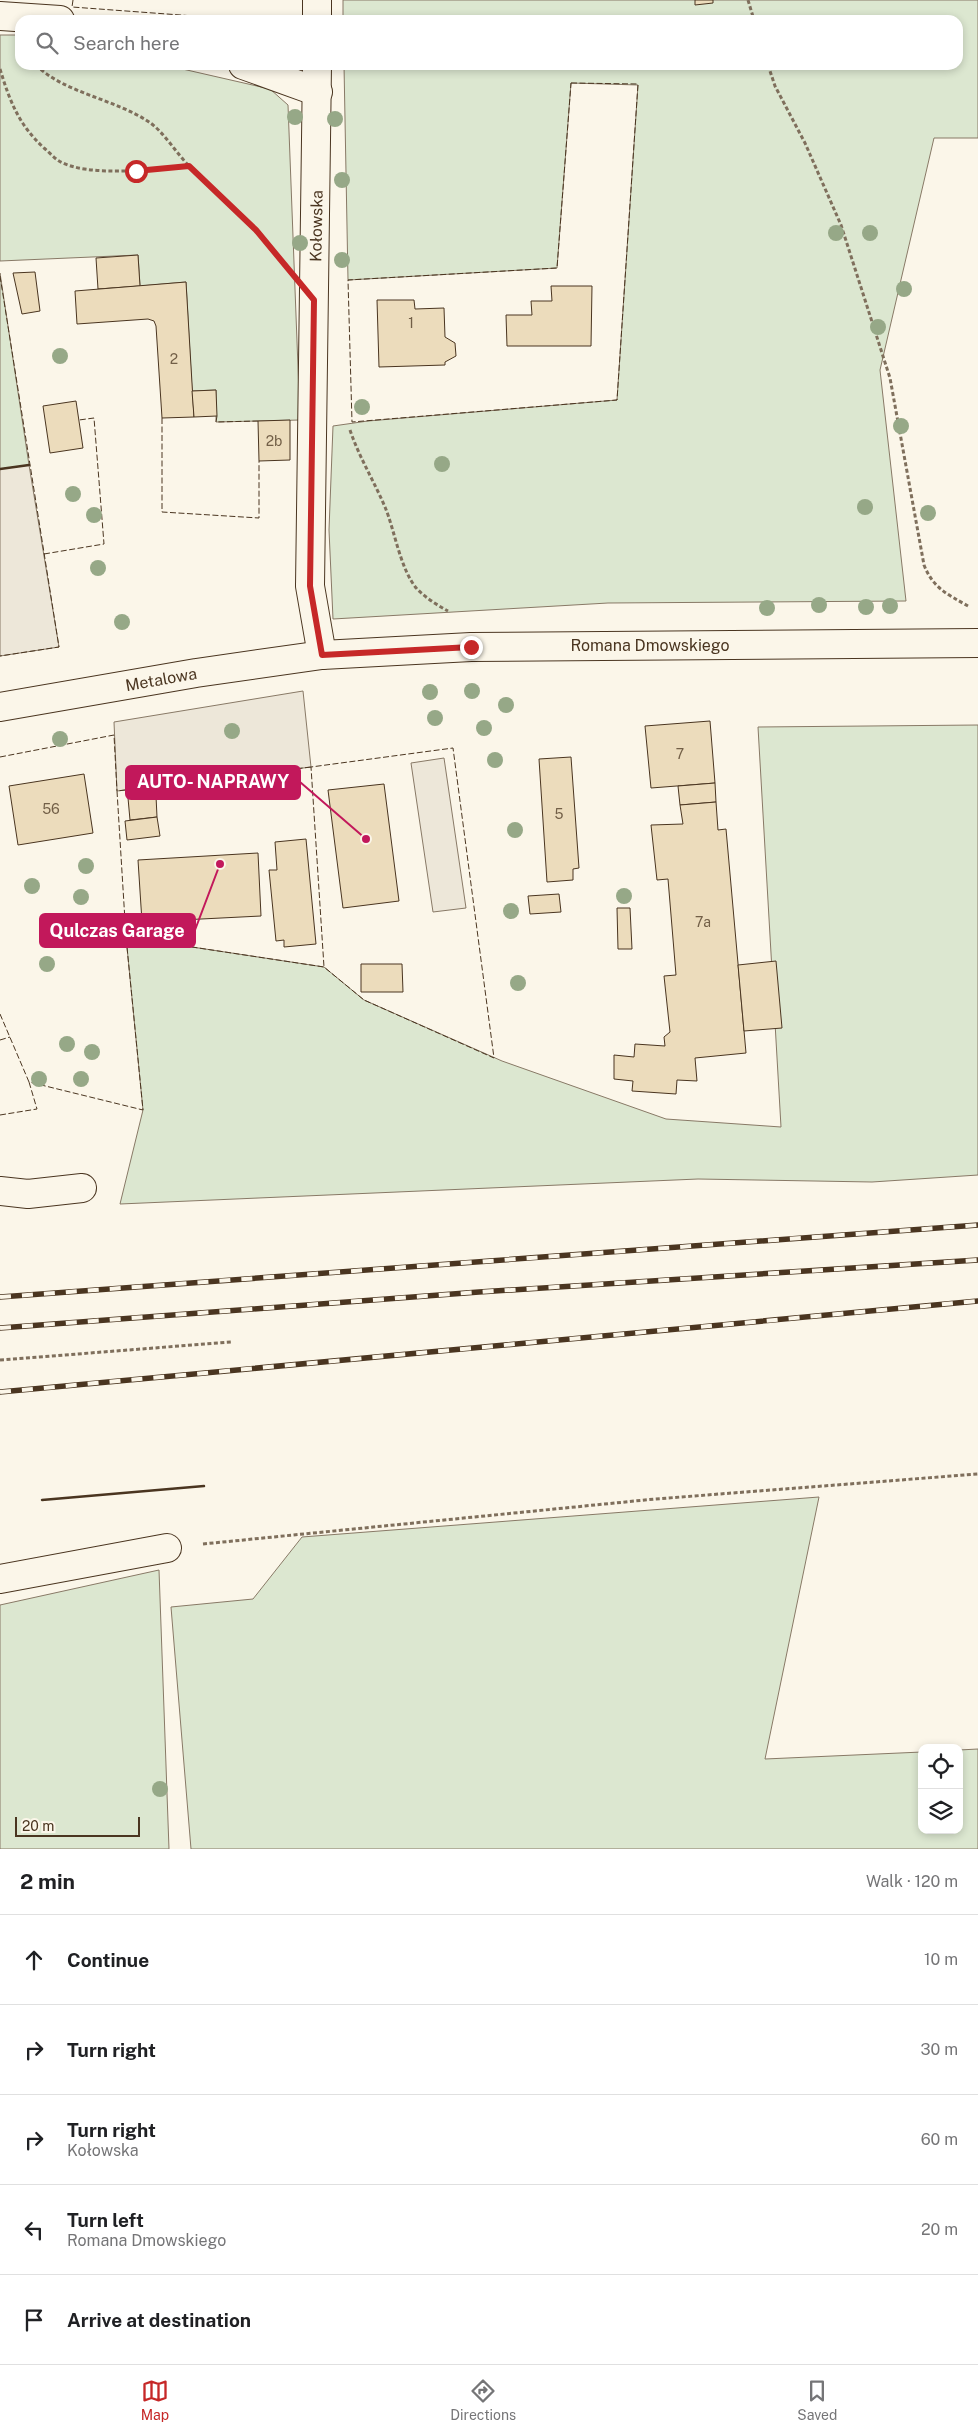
<!DOCTYPE html>
<meta charset="utf-8">
<style>
:root{--surface:#fff;--page:#f2f2f2;--text:#202124;--muted:#757577;--line:#e0e0e0;--accent:#c62828}
body{margin:0;font-family:"Public Sans",sans-serif;background:var(--page);color:var(--text)}
.controls{position:absolute;right:15px;bottom:15px;display:grid;overflow:hidden;border-radius:10px;box-shadow:0 2px 8px #0003}
.controls button{width:45px;height:45px;display:grid;place-items:center;padding:0;border:0;border-bottom:1px solid var(--line);background:var(--surface);color:var(--text);font:25px sans-serif}
.scale{position:absolute;left:15px;bottom:12px;width:125px;box-sizing:border-box;padding-left:5px;border:2px solid #4a3520;border-top:0;font-size:14px;line-height:18px;white-space:nowrap;color:#4a3520;-webkit-text-stroke:4px #fbf6e9;paint-order:stroke}
.stop{position:absolute;width:15px;height:15px;margin:-11px;border:4px solid #c62828;border-radius:50%;background:#fff}
.stop.end{background:#c62828;border-color:#fff;box-shadow:0 1px 5px #0008}
.list{margin:0;padding:0;list-style:none}
h2{display:flex;justify-content:space-between;align-items:center;height:65px;margin:0;padding:0 20px;font-size:21px}
h2 small{font-size:16px;font-weight:400;color:var(--muted)}
.list li{display:grid;grid-template-columns:32px 1fr auto;gap:15px;align-items:center;box-sizing:border-box;height:90px;padding:0 20px;border-top:1px solid var(--line)}
.list b{display:block;font-size:19px;white-space:nowrap}
.list p{margin:0;font-size:16px;white-space:nowrap;color:var(--muted)}
.list em{font-size:16px;font-style:normal;color:var(--muted)}
.icon{flex:none;width:28px;height:28px;fill:none;stroke:currentColor;stroke-width:2;stroke-linecap:round;stroke-linejoin:round}
.map{position:relative;flex:none;width:978px;height:1849px;overflow:hidden}
.search{position:absolute;background:var(--surface);box-shadow:0 2px 8px #0003;left:15px;right:15px;top:15px;height:55px;display:flex;align-items:center;gap:12px;box-sizing:border-box;padding:0 18px;border-radius:15px;color:var(--muted);font-size:19px}
.sheet{height:515px;background:var(--surface)}
nav{display:flex;justify-content:space-around;align-items:center;box-sizing:border-box;height:70px;border-top:1px solid var(--line);background:var(--surface);font-size:14px;color:var(--muted)}
nav a{display:grid;justify-items:center;gap:2px}
nav .on{color:var(--accent)}
.map>svg:first-child{display:block}
.green{fill:#dce7d0;stroke:#887966}
.parking{fill:#ede7d9;stroke:#887966}
.building{fill:#ecdcbc;stroke:#4a3520}
.lines{fill:none;stroke-linecap:round;stroke-linejoin:round}
.minor-casing{stroke:#4a3520;stroke-width:30}
.major-casing{stroke:#4a3520;stroke-width:30}
.path{stroke:#7f6f5c;stroke-width:3;stroke-dasharray:4 2.5;stroke-linecap:butt}
.minor{stroke:#fbf6e9;stroke-width:28}
.major{stroke:#fbf6e9;stroke-width:28}
.rail-casing{stroke:#4a3520;stroke-width:5.5}
.rail{stroke:#fbf6e9;stroke-width:4;stroke-dasharray:11;stroke-linecap:butt}
.fence{stroke:#4a3520;stroke-width:1;stroke-dasharray:6 2.5;stroke-linecap:butt}
.wall{stroke:#4a3520;stroke-width:2.5}
.tree{fill:#96a887}
.route{stroke:#c62828;stroke-width:6}
.labels{text-anchor:middle;stroke-width:4;stroke-linejoin:round;paint-order:stroke}
.number-label{font-size:14px;fill:#725f47}
.street-label{font-size:16px;fill:#4a3520;stroke:#fbf6e9}
.leader{fill:none;stroke:#c2185b;stroke-width:2}
.callout-dot{fill:#c2185b;stroke:#fbf6e9;stroke-width:2}
.callout{fill:#c2185b;stroke:#c2185b;stroke-width:2}
.callout-label{font-size:18px;text-anchor:middle;font-weight:bold;fill:#fff}
</style>
<div class="map">
<svg width="978" height="1849" viewBox="0 0 978 1849">
<rect width="100%" height="100%" fill="#fbf6e9"/>
<g class="green">
<path d="M 343,0 L 978,0 L 978,138 L 934,138 L 880,370 L 906,601 L 608,603 L 333,619 L 329,530 L 333,426 L 368,421 L 617,400 L 638,85 L 571,83 L 557,268 L 348,280 L 344,65 L 958,65 L 958,20 L 343,20 Z"/>
<path d="M 0,35 L 20,35 L 20,65 L 165,65 L 270,89 L 288,105 L 300,420 L 216,422 L 216,390 L 192,391 L 186,282 L 140,286 L 138,255 L 0,261 Z"/>
<path d="M 0,273 L 29,465 L 0,469 Z"/>
<path d="M 978,725 L 978,1175 L 872,1182 L 698,1179 L 120,1204 L 143,1110 L 126,937 L 324,967 L 364,1000 L 502,1061 L 666,1119 L 781,1127 L 758,727 Z"/>
<path d="M 819,1497 L 765,1759 L 922,1752 L 922,1830 L 959,1830 L 959,1750 L 978,1749 L 978,1849 L 191,1849 L 171,1607 L 253,1599 L 302,1537 Z"/>
<path d="M 159,1570 L 169,1849 L 0,1849 L 0,1605 Z"/>
</g>
<g class="parking">
<path d="M 29,465 L 59,647 L 0,656 L 0,469 Z"/>
<path d="M 303,691 L 311,767 L 117,791 L 114,722 Z"/>
<path d="M 444,758 L 466,908 L 433,912 L 411,763 Z"/>
</g>
<g class="building">
<path d="M 695,0 L 713,0 L 713,3 L 695,5 Z"/>
<path d="M 138,255 L 140,286 L 98,289 L 96,258 Z"/>
<path d="M 35,272 L 40,311 L 22,314 L 13,273 Z"/>
<path d="M 186,282 L 194,417 L 162,418 L 156,326 L 154,321 L 148,319 L 77,324 L 75,291 Z"/>
<path d="M 551,286 L 592,286 L 591,346 L 507,346 L 506,315 L 532,315 L 531,301 L 552,301 Z"/>
<path d="M 377,300 L 414,300 L 415,309 L 444,308 L 445,337 L 455,343 L 456,356 L 445,362 L 445,365 L 379,367 Z"/>
<path d="M 216,390 L 217,416 L 194,417 L 192,391 Z"/>
<path d="M 76,401 L 83,448 L 50,453 L 43,406 Z"/>
<path d="M 290,420 L 290,460 L 259,461 L 258,421 Z"/>
<path d="M 710,721 L 715,783 L 651,788 L 645,726 Z"/>
<path d="M 571,757 L 579,868 L 573,869 L 573,880 L 547,882 L 539,759 Z"/>
<path d="M 84,774 L 93,833 L 18,845 L 9,786 Z"/>
<path d="M 715,783 L 716,802 L 680,805 L 678,786 Z"/>
<path d="M 384,784 L 399,901 L 343,908 L 328,790 Z"/>
<path d="M 156,796 L 157,817 L 130,820 L 128,798 Z"/>
<path d="M 716,802 L 718,830 L 726,829 L 746,1053 L 695,1058 L 697,1081 L 677,1080 L 676,1094 L 632,1091 L 633,1081 L 614,1079 L 614,1055 L 634,1057 L 635,1044 L 665,1046 L 664,1037 L 670,1032 L 664,976 L 676,975 L 668,879 L 657,880 L 651,825 L 683,824 L 680,805 Z"/>
<path d="M 157,817 L 160,836 L 127,840 L 125,821 Z"/>
<path d="M 306,839 L 316,944 L 284,947 L 284,940 L 276,941 L 269,870 L 277,870 L 275,842 Z"/>
<path d="M 258,853 L 261,916 L 142,922 L 138,860 Z"/>
<path d="M 559,894 L 561,912 L 530,914 L 528,896 Z"/>
<path d="M 617,908 L 630,908 L 632,949 L 618,949 Z"/>
<path d="M 776,961 L 782,1028 L 744,1031 L 738,965 Z"/>
<path d="M 361,964 L 402,964 L 403,992 L 361,992 Z"/>
</g>
<g class="lines">
<defs>
<g id="minor">
<path d="M 317,0 L 317,20"/>
<path d="M 0,16 L 60,20"/>
<path d="M 243,65 L 318,92"/>
<path d="M 317,65 L 310,586 L 322,655"/>
<path d="M 0,1191 L 28,1194 L 82,1188"/>
<path d="M 0,1579 L 167,1548"/>
</g>
<path id="major" d="M 0,707 L 196,673 L 322,655 L 471,647 L 978,643"/>
</defs>
<use href="#minor" class="minor-casing"/>
<use href="#major" class="major-casing"/>
<g class="path">
<path d="M 748,0 L 754,20"/>
<path d="M 36,65 C 64,93 115,99 149,122 C 164,132 176,153 190,167 C 220,197 251,224 279,257"/>
<path d="M 768,65 L 775,86 L 805,143 L 841,225 L 890,378 L 924,565 C 933,588 947,594 968,606"/>
<path d="M 0,69 C 10,102 19,125 44,148 C 49,152 54,158 59,161 C 88,178 155,169 188,166"/>
<path d="M 350,430 C 359,457 374,481 385,507 C 395,531 400,569 417,589 C 426,598 437,605 448,611"/>
<path d="M 0,1360 L 231,1342"/>
<path d="M 203,1544 L 655,1499 L 978,1474"/>
</g>
<use href="#minor" class="minor"/>
<use href="#major" class="major"/>
<defs>
<g id="rail">
<path d="M 0,1297 L 978,1225"/>
<path d="M 0,1328 L 479,1292 L 978,1260"/>
<path d="M 0,1392 L 978,1301"/>
</g>
</defs>
<use href="#rail" class="rail-casing"/>
<use href="#rail" class="rail"/>
<g class="fence">
<path d="M 73,0 L 72,7 L 248,20"/>
<path d="M 571,83 L 638,84 L 617,400 L 352,422 L 348,280 L 557,268 Z"/>
<path d="M 0,276 L 59,647 L 0,656"/>
<path d="M 217,416 L 216,422 L 258,421"/>
<path d="M 162,418 L 162,512 L 259,518 L 259,461"/>
<path d="M 44,554 L 104,544 L 94,418 L 79,420"/>
<path d="M 0,757 L 114,735 L 117,791"/>
<path d="M 311,767 L 117,791 L 126,937 L 324,967 L 364,1000 L 494,1058 L 453,748 L 311,767 L 324,967"/>
<path d="M 0,1014 L 29,1082 L 143,1110 L 126,937"/>
<path d="M 0,1040 L 10,1037"/>
<path d="M 0,1115 L 37,1109 L 29,1082"/>
</g>
<g class="wall">
<path d="M 0,469 L 29,465"/>
<path d="M 42,1500 L 204,1486"/>
</g>
</g>
<g class="tree">
<circle cx="295" cy="117" r="8"/>
<circle cx="335" cy="119" r="8"/>
<circle cx="342" cy="180" r="8"/>
<circle cx="836" cy="233" r="8"/>
<circle cx="870" cy="233" r="8"/>
<circle cx="300" cy="243" r="8"/>
<circle cx="342" cy="260" r="8"/>
<circle cx="904" cy="289" r="8"/>
<circle cx="878" cy="327" r="8"/>
<circle cx="60" cy="356" r="8"/>
<circle cx="362" cy="407" r="8"/>
<circle cx="901" cy="426" r="8"/>
<circle cx="442" cy="464" r="8"/>
<circle cx="73" cy="494" r="8"/>
<circle cx="865" cy="507" r="8"/>
<circle cx="928" cy="513" r="8"/>
<circle cx="94" cy="515" r="8"/>
<circle cx="98" cy="568" r="8"/>
<circle cx="819" cy="605" r="8"/>
<circle cx="890" cy="606" r="8"/>
<circle cx="866" cy="607" r="8"/>
<circle cx="767" cy="608" r="8"/>
<circle cx="122" cy="622" r="8"/>
<circle cx="472" cy="691" r="8"/>
<circle cx="430" cy="692" r="8"/>
<circle cx="506" cy="705" r="8"/>
<circle cx="435" cy="718" r="8"/>
<circle cx="484" cy="728" r="8"/>
<circle cx="232" cy="731" r="8"/>
<circle cx="60" cy="739" r="8"/>
<circle cx="495" cy="760" r="8"/>
<circle cx="515" cy="830" r="8"/>
<circle cx="86" cy="866" r="8"/>
<circle cx="32" cy="886" r="8"/>
<circle cx="624" cy="896" r="8"/>
<circle cx="81" cy="897" r="8"/>
<circle cx="511" cy="911" r="8"/>
<circle cx="47" cy="964" r="8"/>
<circle cx="518" cy="983" r="8"/>
<circle cx="67" cy="1044" r="8"/>
<circle cx="92" cy="1052" r="8"/>
<circle cx="39" cy="1079" r="8"/>
<circle cx="81" cy="1079" r="8"/>
<circle cx="160" cy="1789" r="8"/>
</g>
<g class="lines">
<path class="route" d="M 136,171 L 189,166 L 256,230 L 314,300 L 310,586 L 322,655 L 471,647"/>
</g>
<g class="labels">
<g class="number-label">
<text x="411" y="328">1</text>
<text x="174" y="364">2</text>
<text x="274" y="446">2b</text>
<text x="680" y="759">7</text>
<text x="51" y="814">56</text>
<text x="559" y="819">5</text>
<text x="703" y="927">7a</text>
</g>
<g class="street-label">
<text transform="translate(316 226) rotate(-89)" y="6">Kołowska</text>
<text x="650" y="651">Romana Dmowskiego</text>
<text transform="translate(161 679) rotate(-10)" y="6">Metalowa</text>
</g>
</g>
<path class="leader" d="M366 839L300 782M220 864L195 930"/>
<g class="callout-dot">
<circle cx="366" cy="839" r="5"/>
<circle cx="220" cy="864" r="5"/>
</g>
<g class="callout">
<rect x="126" y="766" width="174" height="33" rx="5"/>
<rect x="40" y="914" width="155" height="33" rx="5"/>
</g>
<g class="callout-label">
<text x="213" y="788">AUTO- NAPRAWY</text>
<text x="117" y="937">Qulczas Garage</text>
</g>
</svg>
<div class="controls">
<button><svg class="icon" aria-label="locate" viewBox="0 0 24 24"><circle cx="12" cy="12" r="6"/><path d="M12 2v4M12 18v4M2 12h4M18 12h4"/></svg></button>
<button><svg class="icon" aria-label="layers" viewBox="0 0 24 24"><path d="M12 4l9 5-9 5-9-5zM3 14l9 5 9-5"/></svg></button>
</div>
<div class="scale">20 m</div>
<div class="stop" style="left:136px;top:171px"></div>
<div class="stop end" style="left:471px;top:647px"></div>
<div class="search"><svg class="icon" aria-label="search" viewBox="0 0 24 24"><circle cx="10" cy="10" r="6"/><path d="M15 15l6 6"/></svg>Search here</div>
</div>
<section class="sheet">
<h2>2 min<small>Walk · 120 m</small></h2>
<ul class="list">
<li><svg class="icon" aria-label="ahead" viewBox="0 0 24 24"><path d="M12 20V5M6 11l6-6 6 6"/></svg><div><b>Continue</b></div><em>10 m</em></li>
<li><svg class="icon" aria-label="right" viewBox="0 0 24 24"><path d="M7 20v-9h11M14 6l5 5-5 5"/></svg><div><b>Turn right</b></div><em>30 m</em></li>
<li><svg class="icon" aria-label="right" viewBox="0 0 24 24"><path d="M7 20v-9h11M14 6l5 5-5 5"/></svg><div><b>Turn right</b><p>Kołowska</p></div><em>60 m</em></li>
<li><svg class="icon" aria-label="left" viewBox="0 0 24 24"><path d="M17 20v-9H6M10 6l-5 5 5 5"/></svg><div><b>Turn left</b><p>Romana Dmowskiego</p></div><em>20 m</em></li>
<li><svg class="icon" aria-label="arrive" viewBox="0 0 24 24"><path d="M6 21V4h12l-3 4 3 4H6"/></svg><div><b>Arrive at destination</b></div></li>
</ul>
</section>
<nav>
<a class="on"><svg class="icon" aria-label="map" viewBox="0 0 24 24"><path d="M3 6l6-2 6 2 6-2v14l-6 2-6-2-6 2zM9 4v14M15 6v14"/></svg>Map</a>
<a><svg class="icon" aria-label="directions" viewBox="0 0 24 24"><path d="M12 3l9 9-9 9-9-9zM9 14v-3h6M13 9l2 2-2 2"/></svg>Directions</a>
<a><svg class="icon" aria-label="saved" viewBox="0 0 24 24"><path d="M7 4h10v16l-5-4-5 4z"/></svg>Saved</a>
</nav>
